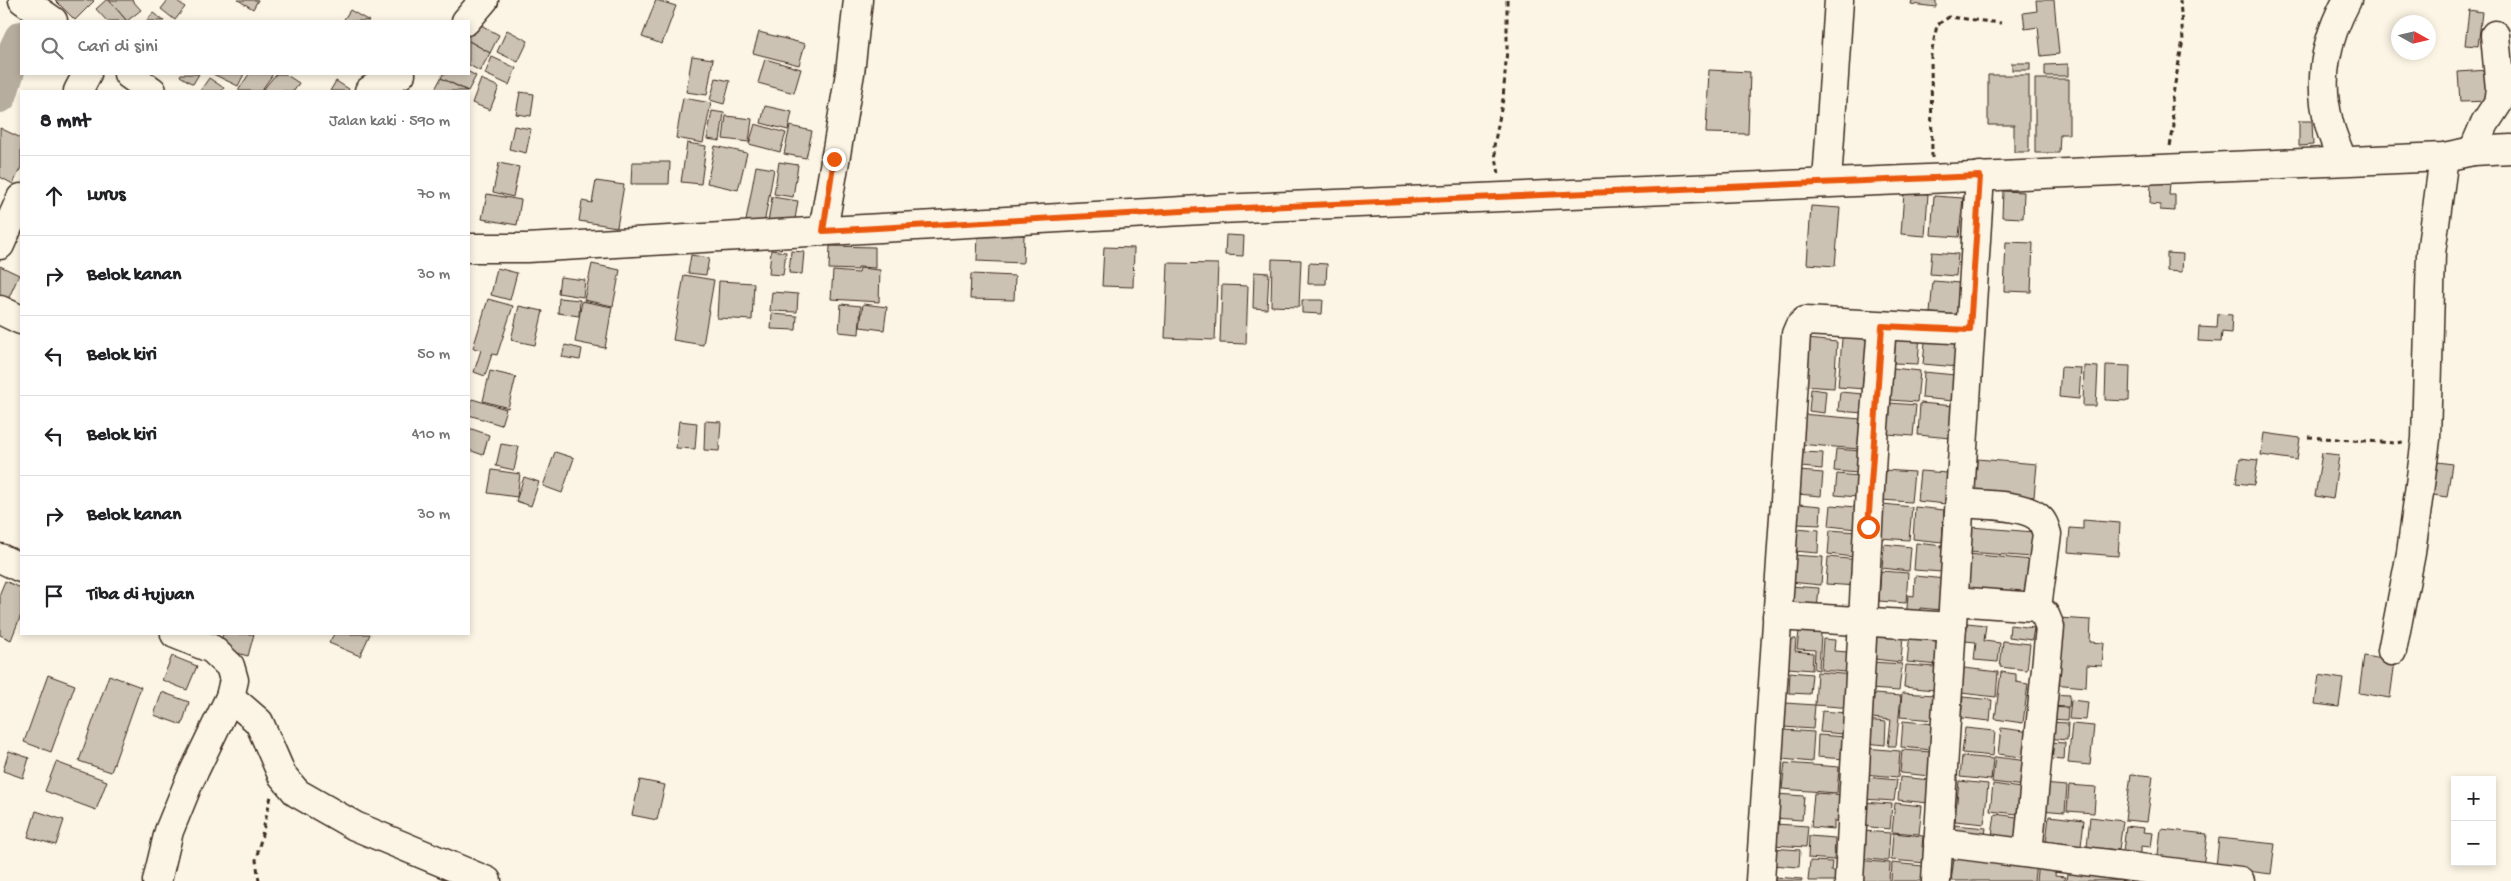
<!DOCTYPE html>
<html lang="id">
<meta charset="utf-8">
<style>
:root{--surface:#fff;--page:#f2f2f2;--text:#202124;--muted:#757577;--line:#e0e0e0}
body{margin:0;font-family:"Gochi Hand",sans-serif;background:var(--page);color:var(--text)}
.controls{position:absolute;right:15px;bottom:15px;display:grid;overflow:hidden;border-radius:0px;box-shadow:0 2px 8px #0003}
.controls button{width:45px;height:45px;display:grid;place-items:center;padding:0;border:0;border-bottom:1px solid var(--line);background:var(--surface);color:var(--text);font:25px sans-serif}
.compass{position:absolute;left:2391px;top:15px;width:45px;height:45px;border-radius:50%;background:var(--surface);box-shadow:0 2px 8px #0003;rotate:98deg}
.stop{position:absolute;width:15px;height:15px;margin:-11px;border:4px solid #ea580c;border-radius:50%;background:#fff}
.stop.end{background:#ea580c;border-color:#fff;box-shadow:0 1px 5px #0008}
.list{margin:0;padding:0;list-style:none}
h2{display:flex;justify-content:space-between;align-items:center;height:65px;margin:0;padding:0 20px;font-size:21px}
h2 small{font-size:16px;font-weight:400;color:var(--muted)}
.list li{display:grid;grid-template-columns:32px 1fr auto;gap:15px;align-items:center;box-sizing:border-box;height:80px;padding:0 20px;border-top:1px solid var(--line)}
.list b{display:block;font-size:19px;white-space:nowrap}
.list em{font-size:16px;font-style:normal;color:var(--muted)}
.icon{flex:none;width:28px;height:28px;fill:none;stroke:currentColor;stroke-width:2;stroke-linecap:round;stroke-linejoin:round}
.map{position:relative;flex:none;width:2511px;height:881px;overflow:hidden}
.search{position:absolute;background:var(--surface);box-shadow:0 2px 8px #0003;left:20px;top:20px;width:450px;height:55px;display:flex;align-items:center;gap:12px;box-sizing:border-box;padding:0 18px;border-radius:0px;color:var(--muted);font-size:19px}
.panel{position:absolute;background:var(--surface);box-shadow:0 2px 8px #0003;left:20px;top:90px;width:450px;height:545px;border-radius:0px}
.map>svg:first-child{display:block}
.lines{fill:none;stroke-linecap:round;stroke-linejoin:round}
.river{stroke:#b7ad9e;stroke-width:34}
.building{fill:#ccc2b3;stroke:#3b2a1e}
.minor-casing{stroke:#3b2a1e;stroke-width:31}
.major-casing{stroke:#3b2a1e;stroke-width:31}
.path{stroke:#3b2a1e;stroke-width:3;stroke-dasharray:5 4;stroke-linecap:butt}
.minor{stroke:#fcf5e5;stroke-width:28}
.major{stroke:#fcf5e5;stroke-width:28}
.route{stroke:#ea580c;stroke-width:6}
</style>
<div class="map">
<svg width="2511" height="881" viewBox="0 0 2511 881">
<rect width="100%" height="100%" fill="#fcf5e5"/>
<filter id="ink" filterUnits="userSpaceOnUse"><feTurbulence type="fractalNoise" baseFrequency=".02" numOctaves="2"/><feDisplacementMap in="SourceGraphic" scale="10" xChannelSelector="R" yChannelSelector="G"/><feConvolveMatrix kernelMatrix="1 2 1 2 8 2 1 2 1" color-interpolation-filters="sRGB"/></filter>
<g filter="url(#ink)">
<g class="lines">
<path class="river" d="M 0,96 L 13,55 L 21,38"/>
</g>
<g class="building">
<path d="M 55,0 L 93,0 L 94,1 L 75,20 Z"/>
<path d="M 106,0 L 109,0 L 127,21 L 107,21 L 96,9 Z"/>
<path d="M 109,0 L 132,0 L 141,10 L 127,21 Z"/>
<path d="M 168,0 L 176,0 L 185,7 L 175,20 L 161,9 Z"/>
<path d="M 238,0 L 258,0 L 253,9 Z"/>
<path d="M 656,0 L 676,6 L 662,44 L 642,37 Z"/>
<path d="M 1912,0 L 1936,0 L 1936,7 L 1911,4 Z"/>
<path d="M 2036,0 L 2054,0 L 2059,54 L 2041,56 L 2038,27 L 2025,29 L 2023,13 L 2037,11 Z"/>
<path d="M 350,10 L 369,21 L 343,21 Z"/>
<path d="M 2469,10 L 2482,12 L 2478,46 L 2465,45 Z"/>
<path d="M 153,13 L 164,21 L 146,21 Z"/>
<path d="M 472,20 L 499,35 L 490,53 L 469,41 L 469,26 Z"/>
<path d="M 507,30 L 528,41 L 518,62 L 497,52 Z"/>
<path d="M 759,32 L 805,44 L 799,65 L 753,53 Z"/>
<path d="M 469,41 L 490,53 L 480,71 L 469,65 Z"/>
<path d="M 692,56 L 713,59 L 707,95 L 686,92 Z"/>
<path d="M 492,57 L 516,68 L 509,85 L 485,74 Z"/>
<path d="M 765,59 L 801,69 L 794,93 L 758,83 Z"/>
<rect x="2012" y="63" width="18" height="7"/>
<path d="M 2068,64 L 2068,76 L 2045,76 L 2045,65 Z"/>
<path d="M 1709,70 L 1750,72 L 1748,134 L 1706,133 Z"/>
<path d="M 2488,70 L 2490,101 L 2460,102 L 2458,72 Z"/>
<path d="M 469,72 L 476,76 L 468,91 L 441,78 L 443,74 Z"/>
<path d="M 181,74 L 199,74 L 193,84 L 180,76 Z"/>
<path d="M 213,74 L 244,74 L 238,86 Z"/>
<path d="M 249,74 L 273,74 L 261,91 L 238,91 Z"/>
<path d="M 276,74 L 285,74 L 299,83 L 294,91 L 262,91 Z"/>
<path d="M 1988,75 L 2029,75 L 2029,152 L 2014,152 L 2014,125 L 1988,125 Z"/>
<path d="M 209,78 L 224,88 L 222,91 L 200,91 Z"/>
<path d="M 441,78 L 467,91 L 434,91 Z"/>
<path d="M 716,78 L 730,81 L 724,104 L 710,100 Z"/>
<path d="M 481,79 L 499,87 L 490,110 L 472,103 Z"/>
<path d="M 2035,79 L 2069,79 L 2069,134 L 2060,134 L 2059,153 L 2035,153 Z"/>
<path d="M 336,81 L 349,89 L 348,91 L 330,91 Z"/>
<path d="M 520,92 L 534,94 L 531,116 L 516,114 Z"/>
<path d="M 683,98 L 711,103 L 703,143 L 676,138 Z"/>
<path d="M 765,106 L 792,112 L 788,130 L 761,123 Z"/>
<path d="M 712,111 L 724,113 L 720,141 L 707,139 Z"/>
<path d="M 726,116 L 752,119 L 749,142 L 723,139 Z"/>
<path d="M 2299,121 L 2312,121 L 2313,145 L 2299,146 Z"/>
<path d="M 755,124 L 786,133 L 780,152 L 749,144 Z"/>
<path d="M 514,126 L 531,129 L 526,153 L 509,149 Z"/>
<path d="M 790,126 L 812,131 L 806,158 L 784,154 Z"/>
<path d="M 0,128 L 21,138 L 21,167 L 13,184 L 0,177 Z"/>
<path d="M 687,143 L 706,146 L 701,184 L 681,182 Z"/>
<path d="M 715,146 L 747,153 L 738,190 L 707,183 Z"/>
<path d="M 632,162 L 670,162 L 669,184 L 631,184 Z"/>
<path d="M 779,162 L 798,165 L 793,197 L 774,194 Z"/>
<path d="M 499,163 L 519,167 L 513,197 L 493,192 Z"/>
<path d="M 756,166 L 774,169 L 764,224 L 746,221 Z"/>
<path d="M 596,181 L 624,185 L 617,227 L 579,221 L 582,201 L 592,203 Z"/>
<path d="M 2151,182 L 2170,183 L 2169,195 L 2175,195 L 2175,211 L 2160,210 L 2160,205 L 2150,204 Z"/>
<path d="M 2003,191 L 2024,192 L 2023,218 L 2002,217 Z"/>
<path d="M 1904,192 L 1928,194 L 1925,236 L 1901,234 Z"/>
<path d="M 487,194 L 521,200 L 517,225 L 482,219 Z"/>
<path d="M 1934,196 L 1963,198 L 1959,237 L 1931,235 Z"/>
<path d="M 772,197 L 798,201 L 794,225 L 768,222 Z"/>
<path d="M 1811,206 L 1840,208 L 1835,266 L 1807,264 Z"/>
<path d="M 978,233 L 1024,235 L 1023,263 L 977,261 Z"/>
<path d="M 1226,235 L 1244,236 L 1243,256 L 1225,255 Z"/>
<path d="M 2006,242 L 2033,243 L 2031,292 L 2004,291 Z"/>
<path d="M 830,246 L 875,247 L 875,268 L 858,267 L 858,270 L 829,269 Z"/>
<path d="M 1104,247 L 1134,248 L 1133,287 L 1102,286 Z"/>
<path d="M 771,250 L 786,252 L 783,275 L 769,274 Z"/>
<path d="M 791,251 L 804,252 L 802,274 L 789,273 Z"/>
<path d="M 1932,252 L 1958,254 L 1956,276 L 1930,274 Z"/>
<path d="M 2167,253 L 2183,254 L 2182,272 L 2167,271 Z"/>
<path d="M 691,255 L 709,258 L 706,275 L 688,273 Z"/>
<path d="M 1272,259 L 1301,260 L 1299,307 L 1271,306 Z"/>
<path d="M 1168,263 L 1218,264 L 1215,340 L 1165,338 Z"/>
<path d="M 1309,263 L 1327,264 L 1326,284 L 1308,284 Z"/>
<path d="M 592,264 L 620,270 L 613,306 L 584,300 Z"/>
<path d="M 0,266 L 19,275 L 6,304 L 0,301 Z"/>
<path d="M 497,268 L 517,273 L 510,300 L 491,295 Z"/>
<path d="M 860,268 L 880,270 L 879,302 L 831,299 L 833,271 L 859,273 Z"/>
<path d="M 1254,272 L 1269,273 L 1267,309 L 1253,308 Z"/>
<path d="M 971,274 L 1015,276 L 1014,300 L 970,299 Z"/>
<path d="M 684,275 L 714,280 L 703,345 L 673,340 Z"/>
<path d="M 560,277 L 585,280 L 583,297 L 558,293 Z"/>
<path d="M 719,281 L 754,283 L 752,320 L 717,318 Z"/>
<path d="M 1933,281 L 1960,283 L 1957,315 L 1930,313 Z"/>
<path d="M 1222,285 L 1248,286 L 1246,344 L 1220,343 Z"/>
<path d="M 772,292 L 798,294 L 797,312 L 770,311 Z"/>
<path d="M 559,298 L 580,300 L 579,316 L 558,313 Z"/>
<path d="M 488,299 L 513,306 L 497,355 L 492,354 L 485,376 L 474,372 L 481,350 L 473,348 Z"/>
<path d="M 1302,300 L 1323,300 L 1322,314 L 1302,313 Z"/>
<path d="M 582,301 L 612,307 L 605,348 L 575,342 Z"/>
<path d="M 841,304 L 861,306 L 859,334 L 839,332 Z"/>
<path d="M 863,304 L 887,307 L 884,330 L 860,327 Z"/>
<path d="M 519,306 L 543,311 L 535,345 L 511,340 Z"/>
<path d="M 772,314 L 797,316 L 796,330 L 771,329 Z"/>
<path d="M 2218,314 L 2232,315 L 2231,333 L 2222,332 L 2221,342 L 2198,341 L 2199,327 L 2217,328 Z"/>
<path d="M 1843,327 L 1870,329 L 1865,389 L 1838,387 Z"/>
<path d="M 1896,330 L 1920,332 L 1918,364 L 1894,363 Z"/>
<path d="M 1926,331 L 1961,334 L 1958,367 L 1923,364 Z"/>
<path d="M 1807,339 L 1837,342 L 1834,388 L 1803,386 Z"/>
<path d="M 565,345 L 582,349 L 580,360 L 562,357 Z"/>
<path d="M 2106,365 L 2130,366 L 2129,401 L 2105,400 Z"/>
<path d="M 2084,366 L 2098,367 L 2096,406 L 2083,406 Z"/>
<path d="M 2061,367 L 2081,368 L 2079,399 L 2059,397 Z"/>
<path d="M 1893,368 L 1920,371 L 1917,402 L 1891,400 Z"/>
<path d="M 490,371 L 516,377 L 508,408 L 483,401 Z"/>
<path d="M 1924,372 L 1955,375 L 1953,401 L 1922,398 Z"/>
<path d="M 1811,389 L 1826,391 L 1824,413 L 1809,411 Z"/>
<path d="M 1840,392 L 1864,394 L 1863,413 L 1838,411 Z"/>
<path d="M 472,399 L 506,409 L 501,425 L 469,415 Z"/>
<path d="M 1889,403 L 1916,405 L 1913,436 L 1887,434 Z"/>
<path d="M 1920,403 L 1954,406 L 1951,438 L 1918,435 Z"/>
<path d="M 1801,414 L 1861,419 L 1859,449 L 1798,444 Z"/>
<path d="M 679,421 L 697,423 L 695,449 L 676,448 Z"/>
<path d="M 705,421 L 721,422 L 719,451 L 704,450 Z"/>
<path d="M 469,428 L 489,435 L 483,455 L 469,450 Z"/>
<path d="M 2264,433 L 2300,438 L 2297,460 L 2261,455 Z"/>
<path d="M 501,444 L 519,447 L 514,470 L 496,466 Z"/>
<path d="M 1836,449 L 1860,451 L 1858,473 L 1834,471 Z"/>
<path d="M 555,452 L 574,458 L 562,493 L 543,486 Z"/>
<path d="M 1802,452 L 1823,453 L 1822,469 L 1801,467 Z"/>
<path d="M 2322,453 L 2339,455 L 2333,499 L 2315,496 Z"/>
<path d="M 2240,458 L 2258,460 L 2254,485 L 2236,483 Z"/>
<path d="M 1977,459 L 2037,464 L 2034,497 L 1974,492 Z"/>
<path d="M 2431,461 L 2452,464 L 2447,497 L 2426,494 Z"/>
<path d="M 492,470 L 520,474 L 517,497 L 488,493 Z"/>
<path d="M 1884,470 L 1914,472 L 1911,502 L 1881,500 Z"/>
<path d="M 1799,471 L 1823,473 L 1821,496 L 1797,494 Z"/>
<path d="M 1920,471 L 1948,473 L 1946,504 L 1917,501 Z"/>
<path d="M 1837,474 L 1859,476 L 1857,497 L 1835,495 Z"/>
<path d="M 524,477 L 539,482 L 531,506 L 516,501 Z"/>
<path d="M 1799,504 L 1821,506 L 1820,525 L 1797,524 Z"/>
<path d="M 1883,504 L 1912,507 L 1909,540 L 1880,538 Z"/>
<path d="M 1831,505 L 1857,507 L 1856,529 L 1829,526 Z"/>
<path d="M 1915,507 L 1944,510 L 1942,542 L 1913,539 Z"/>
<path d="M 2083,520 L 2120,523 L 2118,556 L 2068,552 L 2070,528 L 2083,529 Z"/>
<path d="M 1971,527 L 2034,532 L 2031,557 L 1969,552 Z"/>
<path d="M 1796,528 L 1819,530 L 1818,553 L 1794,551 Z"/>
<path d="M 1830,530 L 1857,532 L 1854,557 L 1828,554 Z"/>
<path d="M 1916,543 L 1944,546 L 1942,572 L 1914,570 Z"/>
<path d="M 1884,544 L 1911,547 L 1909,571 L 1882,568 Z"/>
<path d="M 1968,554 L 2032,560 L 2029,594 L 1965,589 Z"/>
<path d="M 1792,555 L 1823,557 L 1821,585 L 1790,582 Z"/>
<path d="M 1828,557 L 1859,560 L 1857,586 L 1826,584 Z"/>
<path d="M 1881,571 L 1908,573 L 1906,603 L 1879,601 Z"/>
<path d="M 1915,576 L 1945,579 L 1942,610 L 1920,608 L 1919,620 L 1906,620 L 1908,595 L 1914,596 Z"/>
<path d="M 5,581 L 21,588 L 21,615 L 11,640 L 0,635 L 0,593 Z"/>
<path d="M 1790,586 L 1819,588 L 1817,610 L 1788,607 Z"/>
<path d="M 2058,618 L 2091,620 L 2090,642 L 2104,643 L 2102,666 L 2087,665 L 2086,687 L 2053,684 Z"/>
<path d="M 1967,623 L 1986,625 L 1984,641 L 2000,643 L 1998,662 L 1974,660 L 1976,642 L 1965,641 Z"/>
<path d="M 2010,625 L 2034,628 L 2032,640 L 2009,637 Z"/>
<path d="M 1799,631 L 1821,633 L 1819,670 L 1814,669 L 1815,650 L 1797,649 Z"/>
<path d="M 1877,631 L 1903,634 L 1901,662 L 1874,659 Z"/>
<path d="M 1910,633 L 1942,636 L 1939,665 L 1907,662 Z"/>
<path d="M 223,634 L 254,634 L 248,656 L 219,648 Z"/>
<path d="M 334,634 L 370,634 L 360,656 L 329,643 Z"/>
<path d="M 1786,639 L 1796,639 L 1795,651 L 1813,653 L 1812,670 L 1788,668 L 1789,654 L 1785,654 Z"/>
<path d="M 1823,639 L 1835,640 L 1834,651 L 1848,652 L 1847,672 L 1821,670 Z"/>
<path d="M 2003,641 L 2030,644 L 2027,670 L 2000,667 Z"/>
<path d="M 172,656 L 197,666 L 187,690 L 162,680 Z"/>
<path d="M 2364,656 L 2395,661 L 2390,698 L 2359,693 Z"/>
<path d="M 1872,662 L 1902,664 L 1899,691 L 1870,689 Z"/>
<path d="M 1906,665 L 1936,667 L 1934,690 L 1904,687 Z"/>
<path d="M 1964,668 L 1998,672 L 1996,697 L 1961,693 Z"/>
<path d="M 1790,672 L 1812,674 L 1810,694 L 1789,693 Z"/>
<path d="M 1817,672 L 1854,675 L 1851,708 L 1815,705 Z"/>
<path d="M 2001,672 L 2016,674 L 2016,682 L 2028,684 L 2023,723 L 1995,719 Z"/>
<path d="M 48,675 L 75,685 L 51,752 L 24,742 Z"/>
<path d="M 109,675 L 141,687 L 111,772 L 79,761 Z"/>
<path d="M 2319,675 L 2343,679 L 2339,707 L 2315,704 Z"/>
<path d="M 162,692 L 189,702 L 182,725 L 154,715 Z"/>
<path d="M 1902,693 L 1935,695 L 1933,720 L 1900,717 Z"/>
<path d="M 1874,694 L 1901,696 L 1896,746 L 1888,746 L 1891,720 L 1872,718 Z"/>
<path d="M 2047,694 L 2070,695 L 2069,707 L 2046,706 Z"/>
<path d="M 1963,697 L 1992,700 L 1990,721 L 1961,718 Z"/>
<path d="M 2071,700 L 2088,702 L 2086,720 L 2069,719 Z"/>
<path d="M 1785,703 L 1815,705 L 1813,729 L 1783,727 Z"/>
<path d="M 2050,707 L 2068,708 L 2067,720 L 2049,719 Z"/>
<path d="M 1822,711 L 1845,713 L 1843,734 L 1820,732 Z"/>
<path d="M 1866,720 L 1886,722 L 1885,745 L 1865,743 Z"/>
<path d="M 1903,721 L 1934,724 L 1932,750 L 1901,747 Z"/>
<path d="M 2047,722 L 2068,723 L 2067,740 L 2046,738 Z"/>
<path d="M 2072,724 L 2094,726 L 2090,765 L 2068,763 Z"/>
<path d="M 1965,728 L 1995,731 L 1993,756 L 1962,753 Z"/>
<path d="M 2001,728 L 2031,732 L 2028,758 L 1998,754 Z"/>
<path d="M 1784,730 L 1814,732 L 1812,762 L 1782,759 Z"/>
<path d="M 1818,735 L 1847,737 L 1845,759 L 1817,757 Z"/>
<path d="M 2048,742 L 2065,743 L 2064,760 L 2046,759 Z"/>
<path d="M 1865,748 L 1900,751 L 1898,777 L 1863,774 Z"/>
<path d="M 1902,750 L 1932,752 L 1930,776 L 1900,773 Z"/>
<path d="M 9,751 L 29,758 L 23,778 L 3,771 Z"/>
<path d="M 1962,756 L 1993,759 L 1991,780 L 1960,777 Z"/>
<path d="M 1995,757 L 2028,761 L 2025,786 L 1992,782 Z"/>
<path d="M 56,762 L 107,781 L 96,810 L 45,791 Z"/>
<path d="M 1785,763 L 1839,767 L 1837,793 L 1782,789 Z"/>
<path d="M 2131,774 L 2153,776 L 2147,822 L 2125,820 Z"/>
<path d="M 1865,777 L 1897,780 L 1894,801 L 1863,799 Z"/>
<path d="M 1900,777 L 1931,780 L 1929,803 L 1898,800 Z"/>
<path d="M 640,780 L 665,785 L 657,820 L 632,815 Z"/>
<path d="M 1959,781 L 1988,784 L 1984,824 L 1955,821 Z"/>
<path d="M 1993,784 L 2020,788 L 2017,814 L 1990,811 Z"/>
<path d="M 2042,784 L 2067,786 L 2065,812 L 2039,810 Z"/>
<path d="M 2069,785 L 2096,787 L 2094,813 L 2067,811 Z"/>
<path d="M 1814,793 L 1846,795 L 1844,821 L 1834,821 L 1834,829 L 1811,827 Z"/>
<path d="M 1776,794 L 1804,796 L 1802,820 L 1774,818 Z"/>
<path d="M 1863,802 L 1892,804 L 1890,829 L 1861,826 Z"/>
<path d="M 1895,803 L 1922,806 L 1919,834 L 1892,832 Z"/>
<path d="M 36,811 L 64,820 L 56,845 L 28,837 Z"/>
<path d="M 1995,814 L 2017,817 L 2015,838 L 1992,836 Z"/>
<path d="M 2049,816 L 2084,820 L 2081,846 L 2046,842 Z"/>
<path d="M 2090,817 L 2123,821 L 2119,850 L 2087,847 Z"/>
<path d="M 1775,824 L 1808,826 L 1806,847 L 1773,845 Z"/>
<path d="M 1955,825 L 1986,828 L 1984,842 L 1953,838 Z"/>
<path d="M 2126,826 L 2144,828 L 2143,832 L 2153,833 L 2151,847 L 2141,846 L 2141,854 L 2123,852 Z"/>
<path d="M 2161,829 L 2207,834 L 2203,868 L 2157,863 Z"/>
<path d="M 1863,831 L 1890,833 L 1888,861 L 1860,858 Z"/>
<path d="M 1893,833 L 1923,836 L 1922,847 L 1927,847 L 1926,863 L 1891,860 Z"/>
<path d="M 1809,836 L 1835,838 L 1834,860 L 1808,858 Z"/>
<path d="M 2219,838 L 2275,844 L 2271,874 L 2216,867 Z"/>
<path d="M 1772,848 L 1800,850 L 1799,867 L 1771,865 Z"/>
<path d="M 1955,852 L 2036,861 L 2034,881 L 1951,881 Z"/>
<path d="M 1858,860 L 1890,863 L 1889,881 L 1857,881 Z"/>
<path d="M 1810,861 L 1832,862 L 1831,871 L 1841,871 L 1841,881 L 1808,881 Z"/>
<path d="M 2038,861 L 2056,863 L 2055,876 L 2065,877 L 2064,881 L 2036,881 Z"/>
<path d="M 1892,863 L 1923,866 L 1922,881 L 1891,881 Z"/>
<path d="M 2068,866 L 2124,873 L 2123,881 L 2066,881 Z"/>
<path d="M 1775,877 L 1802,879 L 1802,881 L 1775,881 Z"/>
</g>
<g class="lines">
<defs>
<g id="minor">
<path d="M 466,21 L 484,0"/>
<path d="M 78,91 L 87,74"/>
<path d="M 369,91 L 382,82 L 401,74"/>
<path d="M 2473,151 L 2485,123 L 2498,103 L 2500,89 L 2495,35"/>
<path d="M 2342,160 C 2338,148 2332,136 2329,123 C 2317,79 2326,39 2347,0"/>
<path d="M 1827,182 L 1839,0"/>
<path d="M 823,231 L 850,73 L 858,0"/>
<path d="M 0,245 L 21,198"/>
<path d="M 0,310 L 21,320"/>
<path d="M 1960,503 C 1980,505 2022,504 2038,517 C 2043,521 2045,527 2047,534 L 2037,607"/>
<path d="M 0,558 L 21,568"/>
<path d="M 1954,601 L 2037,607 L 2045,615 L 2050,627 L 2028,853"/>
<path d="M 1777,616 L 1952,627"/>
<path d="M 2392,651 L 2411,553 L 2426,439 L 2431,253 L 2444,157"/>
<path d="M 230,697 L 259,722 L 282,775 L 297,793 L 355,826 L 487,881"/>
<path d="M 1938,842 L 2240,881"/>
<path d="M 157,881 L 169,831 L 189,782 L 230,697 L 234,680 L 230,666 L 212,649 L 175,634"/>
<path d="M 1760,881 L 1796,334 L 1799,327 L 1805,321 L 1970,330"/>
<path d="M 1849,881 L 1872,452 L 1882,326"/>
<path d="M 1936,881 L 1980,176"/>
</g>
<g id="major">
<path d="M 23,0 L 53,21"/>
<path d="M 128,74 L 152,91"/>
<path d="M 469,248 L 527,248 L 1219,209 L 2444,157 L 2473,151 L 2511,149"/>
</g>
</defs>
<use href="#minor" class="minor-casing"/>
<use href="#major" class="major-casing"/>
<g class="path">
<path d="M 2170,146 L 2174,126 L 2171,105 L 2183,40 L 2180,0"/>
<path d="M 1932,158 L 1931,55 L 1937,25 L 1949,17 L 2001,23"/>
<path d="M 1499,174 L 1494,146 L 1503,99 L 1507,49 L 1507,0"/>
<path d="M 2308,437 L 2395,443 L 2403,442"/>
<path d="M 259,881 L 256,860 L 271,796"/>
</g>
<use href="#minor" class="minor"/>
<use href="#major" class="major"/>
</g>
</g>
<g class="lines" filter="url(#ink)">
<path class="route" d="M 834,159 L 823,231 L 1219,209 L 1980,176 L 1970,330 L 1882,326 L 1868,527"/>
</g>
</svg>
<div class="controls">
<button>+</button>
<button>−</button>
</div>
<svg class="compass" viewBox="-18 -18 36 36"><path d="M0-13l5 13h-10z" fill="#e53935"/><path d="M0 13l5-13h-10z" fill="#757577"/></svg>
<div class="stop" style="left:1868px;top:527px"></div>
<div class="stop end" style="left:834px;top:159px"></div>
<div class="search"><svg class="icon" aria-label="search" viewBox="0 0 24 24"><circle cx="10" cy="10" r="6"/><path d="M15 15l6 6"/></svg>Cari di sini</div>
<section class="panel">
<h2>8 mnt<small>Jalan kaki · 590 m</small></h2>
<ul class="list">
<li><svg class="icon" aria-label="ahead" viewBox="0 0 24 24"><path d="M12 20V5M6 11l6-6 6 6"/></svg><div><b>Lurus</b></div><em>70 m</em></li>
<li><svg class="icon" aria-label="right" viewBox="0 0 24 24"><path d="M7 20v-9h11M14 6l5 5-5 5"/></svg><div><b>Belok kanan</b></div><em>30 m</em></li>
<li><svg class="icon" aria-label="left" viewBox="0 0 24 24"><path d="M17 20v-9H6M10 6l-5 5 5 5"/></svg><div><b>Belok kiri</b></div><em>50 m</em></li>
<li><svg class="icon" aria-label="left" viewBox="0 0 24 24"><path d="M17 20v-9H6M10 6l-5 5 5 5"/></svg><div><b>Belok kiri</b></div><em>410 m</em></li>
<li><svg class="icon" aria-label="right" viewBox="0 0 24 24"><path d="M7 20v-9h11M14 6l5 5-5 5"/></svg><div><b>Belok kanan</b></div><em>30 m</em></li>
<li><svg class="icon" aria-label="arrive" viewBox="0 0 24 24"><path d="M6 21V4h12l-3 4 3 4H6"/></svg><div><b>Tiba di tujuan</b></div></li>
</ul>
</section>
</div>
